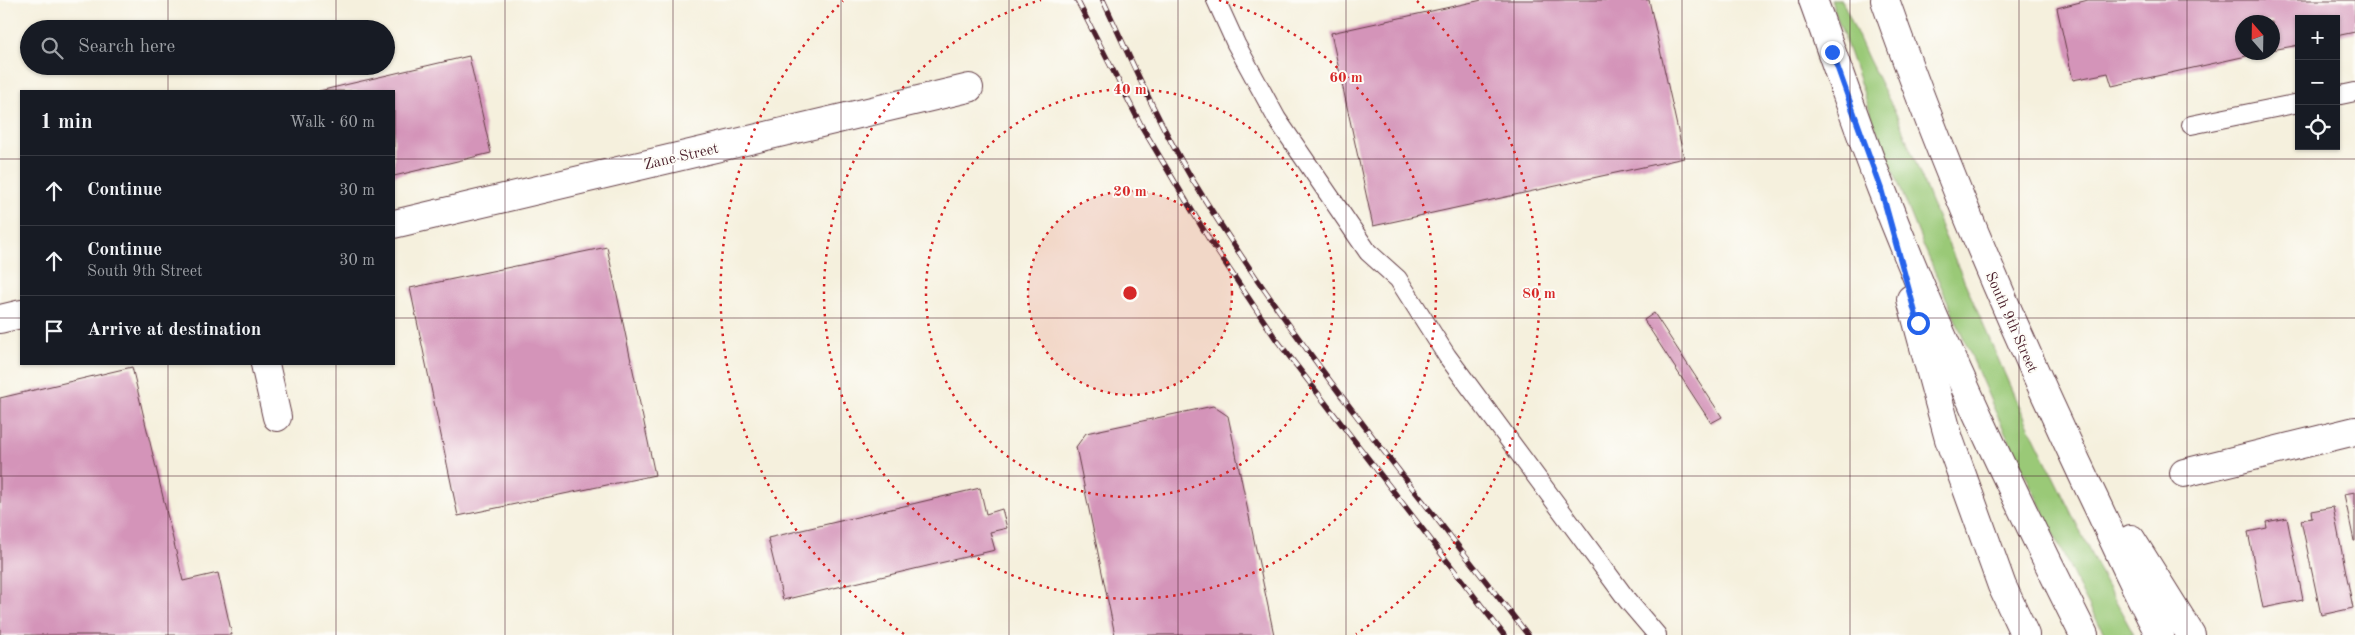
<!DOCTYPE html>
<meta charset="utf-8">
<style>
:root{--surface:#171b24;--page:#242831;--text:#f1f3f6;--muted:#9ea1a6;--line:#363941}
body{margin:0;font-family:"Old Standard TT",serif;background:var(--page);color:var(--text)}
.controls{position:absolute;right:15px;top:15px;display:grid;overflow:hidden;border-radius:0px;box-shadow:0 1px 4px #0004}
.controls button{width:45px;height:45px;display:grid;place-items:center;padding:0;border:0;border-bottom:1px solid var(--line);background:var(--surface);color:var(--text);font:25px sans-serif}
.compass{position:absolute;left:2235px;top:15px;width:45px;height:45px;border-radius:50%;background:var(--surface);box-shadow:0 1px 4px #0004;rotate:340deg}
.stop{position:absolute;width:15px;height:15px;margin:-11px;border:4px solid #2563eb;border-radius:50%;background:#fff}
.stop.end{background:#2563eb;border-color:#fff;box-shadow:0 1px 5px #0008}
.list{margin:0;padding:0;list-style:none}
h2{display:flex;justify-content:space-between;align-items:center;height:65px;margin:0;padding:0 20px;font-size:21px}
h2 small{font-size:16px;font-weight:400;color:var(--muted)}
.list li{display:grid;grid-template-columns:32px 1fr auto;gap:15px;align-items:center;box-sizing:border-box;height:70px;padding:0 20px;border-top:1px solid var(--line)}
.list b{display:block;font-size:19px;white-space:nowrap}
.list p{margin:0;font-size:16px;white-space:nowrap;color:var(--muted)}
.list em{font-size:16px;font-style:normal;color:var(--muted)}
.icon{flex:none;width:28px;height:28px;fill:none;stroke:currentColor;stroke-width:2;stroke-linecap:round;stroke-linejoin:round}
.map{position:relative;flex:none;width:2355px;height:635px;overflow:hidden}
.search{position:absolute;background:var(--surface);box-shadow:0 1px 4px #0004;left:20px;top:20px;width:375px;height:55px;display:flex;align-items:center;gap:12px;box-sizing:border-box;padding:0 18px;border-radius:28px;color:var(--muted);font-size:19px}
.panel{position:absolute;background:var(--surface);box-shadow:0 1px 4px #0004;left:20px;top:90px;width:375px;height:275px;border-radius:0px}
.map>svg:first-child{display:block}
.green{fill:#9ac977;stroke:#727451}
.building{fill:#d494b9}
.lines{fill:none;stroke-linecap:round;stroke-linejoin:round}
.service-casing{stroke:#643e46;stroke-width:20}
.minor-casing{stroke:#643e46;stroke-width:30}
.primary-casing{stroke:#643e46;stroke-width:30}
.service{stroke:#fff;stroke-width:18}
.minor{stroke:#fff;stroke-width:28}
.primary{stroke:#fff;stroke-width:28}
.rail-casing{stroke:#4a1f2b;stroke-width:5.5}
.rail{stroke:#fdfcf7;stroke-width:4;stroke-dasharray:11;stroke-linecap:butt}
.route{stroke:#2563eb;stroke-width:6}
.grid{fill:none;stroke:#4a1f2b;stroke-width:1;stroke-opacity:0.55}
.ring{fill:none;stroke:#d62828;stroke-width:2.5;stroke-dasharray:2.5 5}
.labels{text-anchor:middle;stroke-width:4;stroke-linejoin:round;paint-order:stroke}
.street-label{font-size:15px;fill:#4a1f2b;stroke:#fdfcf7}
.centre{fill:#d62828;stroke:#fdfcf7;stroke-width:2.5}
.ring-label{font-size:15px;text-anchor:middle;font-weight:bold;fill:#d62828;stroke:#fdfcf7;stroke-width:4;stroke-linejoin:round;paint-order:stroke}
</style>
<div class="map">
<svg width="2355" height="635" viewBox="0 0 2355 635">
<rect width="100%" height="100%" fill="#fdfcf7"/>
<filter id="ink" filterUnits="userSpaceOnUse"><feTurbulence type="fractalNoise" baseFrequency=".02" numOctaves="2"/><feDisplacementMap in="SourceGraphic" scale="10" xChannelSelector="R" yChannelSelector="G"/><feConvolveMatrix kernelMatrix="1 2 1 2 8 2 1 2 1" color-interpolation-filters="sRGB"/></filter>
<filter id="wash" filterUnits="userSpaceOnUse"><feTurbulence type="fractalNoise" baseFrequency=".0096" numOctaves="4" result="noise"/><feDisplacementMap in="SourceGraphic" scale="20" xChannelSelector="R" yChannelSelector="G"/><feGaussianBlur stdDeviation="1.12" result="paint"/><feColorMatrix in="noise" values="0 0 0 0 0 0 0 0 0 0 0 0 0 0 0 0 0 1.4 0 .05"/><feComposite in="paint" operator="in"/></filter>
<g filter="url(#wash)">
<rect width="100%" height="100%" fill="#f5f0dd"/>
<path class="green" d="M 1831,0 L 1842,0 L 1868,58 L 1898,118 L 1943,232 L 2016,400 L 2105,582 L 2134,635 L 2105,635 L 2083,595 L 1995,411 L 1922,242 L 1876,128 Z"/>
<g id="blocks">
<g class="building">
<path d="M 1482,0 L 1649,0 L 1684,158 L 1373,226 L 1331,33 Z"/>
<path d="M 2088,0 L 2355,0 L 2355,32 L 2336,36 L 2336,19 L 2299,19 L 2299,45 L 2272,50 L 2272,22 L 2242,22 L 2242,52 L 2260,53 L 2112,86 L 2108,73 L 2073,80 L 2057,8 Z"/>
<path d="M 469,56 L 491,153 L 394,176 L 394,91 L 319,91 Z"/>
<path d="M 607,247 L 655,475 L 458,516 L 410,288 Z"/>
<path d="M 1654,313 L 1722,417 L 1711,423 L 1644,320 Z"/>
<path d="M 132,367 L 183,581 L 218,573 L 232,635 L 0,635 L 0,398 Z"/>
<path d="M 1213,406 L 1228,416 L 1274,635 L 1115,635 L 1076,447 L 1086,433 Z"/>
<path d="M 980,488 L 986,514 L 1002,509 L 1007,528 L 990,532 L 995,550 L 783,600 L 768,538 Z"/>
<path d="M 2355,492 L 2355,541 L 2354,541 L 2344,494 Z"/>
<path d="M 2333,507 L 2353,608 L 2321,615 L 2301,520 L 2312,518 L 2311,511 Z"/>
<path d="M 2287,518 L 2303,600 L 2263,608 L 2248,532 L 2267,528 L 2266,522 Z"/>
</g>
</g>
</g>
<g filter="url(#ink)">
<use href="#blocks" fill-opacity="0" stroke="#643e46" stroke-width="1"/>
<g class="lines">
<defs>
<g id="service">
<path d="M 1216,0 L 1236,44 L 1277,119 L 1368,252 L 1398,279 L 1447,356 L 1628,601 L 1657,635"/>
<path d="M 2336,96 L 2355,92"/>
<path d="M 2191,125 L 2299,103"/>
</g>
<g id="minor">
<path d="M 394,224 L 969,88"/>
<path d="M 0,319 L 21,314"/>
<path d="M 265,364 L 277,417"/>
<path d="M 2184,473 L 2355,431"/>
</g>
<g id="primary">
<path d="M 1813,0 C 1836,63 1857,126 1881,188 C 1940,341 2011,489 2084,635"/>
<path d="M 1885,0 C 1943,165 2011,324 2086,482 C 2111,533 2133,585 2160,635"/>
<path d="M 1911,299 L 1949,439 L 2002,586 L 2025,635"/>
<path d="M 2131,539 L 2191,635"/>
</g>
</defs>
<use href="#service" class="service-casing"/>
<use href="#minor" class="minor-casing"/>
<use href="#primary" class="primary-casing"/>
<use href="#service" class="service"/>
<use href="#minor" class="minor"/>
<use href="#primary" class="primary"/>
<defs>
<g id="rail">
<path d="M 1077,0 L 1142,127 L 1209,239 L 1276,339 L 1504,635"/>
<path d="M 1103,0 C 1131,60 1158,122 1192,179 C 1290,340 1412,486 1528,635"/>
</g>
</defs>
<use href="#rail" class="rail-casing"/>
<use href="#rail" class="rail"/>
</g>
</g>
<g class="lines" filter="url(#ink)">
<path class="route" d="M 1832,52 L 1881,189 L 1918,323"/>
</g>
<path class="grid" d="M 168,0 L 168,29M 336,0 L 336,29M 505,0 L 505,635M 673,0 L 673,635M 841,0 L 841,635M 1009,0 L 1009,635M 1178,0 L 1178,635M 1346,0 L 1346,635M 1514,0 L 1514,635M 1682,0 L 1682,635M 1850,0 L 1850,635M 2019,0 L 2019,635M 2187,0 L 2187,635M 168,66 L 168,91M 336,66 L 336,91M 0,159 L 21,159M 394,159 L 2355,159M 0,318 L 21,318M 394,318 L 2355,318M 168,364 L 168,635M 336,364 L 336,635M 0,476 L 2355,476"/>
<circle cx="1130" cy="293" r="102" fill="#d62828" fill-opacity=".12"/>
<g class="ring">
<circle cx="1130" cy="293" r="102"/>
<circle cx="1130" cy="293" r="204"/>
<path d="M1219 0A306 306 0 1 1 1041 0"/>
<path d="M904 634A409 409 0 0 1 843 1M1417 1A409 409 0 0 1 1356 634"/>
</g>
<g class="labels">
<g class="street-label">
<text transform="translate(681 156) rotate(-13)" y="5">Zane Street</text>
<text transform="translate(2012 322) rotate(66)" y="5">South 9th Street</text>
</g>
</g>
<circle cx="1130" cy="293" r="8" class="centre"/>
<g class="ring-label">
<text x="1346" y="82">60 m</text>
<text x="1130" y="94">40 m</text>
<text x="1130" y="196">20 m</text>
<text x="1539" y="298">80 m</text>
</g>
</svg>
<div class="controls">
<button>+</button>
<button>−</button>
<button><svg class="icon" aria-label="locate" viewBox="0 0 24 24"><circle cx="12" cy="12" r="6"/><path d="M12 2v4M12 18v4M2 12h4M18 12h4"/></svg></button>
</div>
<svg class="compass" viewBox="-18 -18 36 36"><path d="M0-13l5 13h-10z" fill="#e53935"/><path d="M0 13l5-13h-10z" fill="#9ea1a6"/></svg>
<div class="stop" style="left:1918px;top:323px"></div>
<div class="stop end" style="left:1832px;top:52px"></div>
<div class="search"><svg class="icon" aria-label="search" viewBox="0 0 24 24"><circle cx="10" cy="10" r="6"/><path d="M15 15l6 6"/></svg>Search here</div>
<section class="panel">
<h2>1 min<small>Walk · 60 m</small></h2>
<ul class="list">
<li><svg class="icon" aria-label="ahead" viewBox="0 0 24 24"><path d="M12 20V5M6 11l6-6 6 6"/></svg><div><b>Continue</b></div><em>30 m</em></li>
<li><svg class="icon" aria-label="ahead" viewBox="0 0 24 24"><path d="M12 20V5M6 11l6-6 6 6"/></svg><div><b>Continue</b><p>South 9th Street</p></div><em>30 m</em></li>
<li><svg class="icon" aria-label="arrive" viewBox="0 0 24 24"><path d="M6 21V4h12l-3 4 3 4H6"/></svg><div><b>Arrive at destination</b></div></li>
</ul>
</section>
</div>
